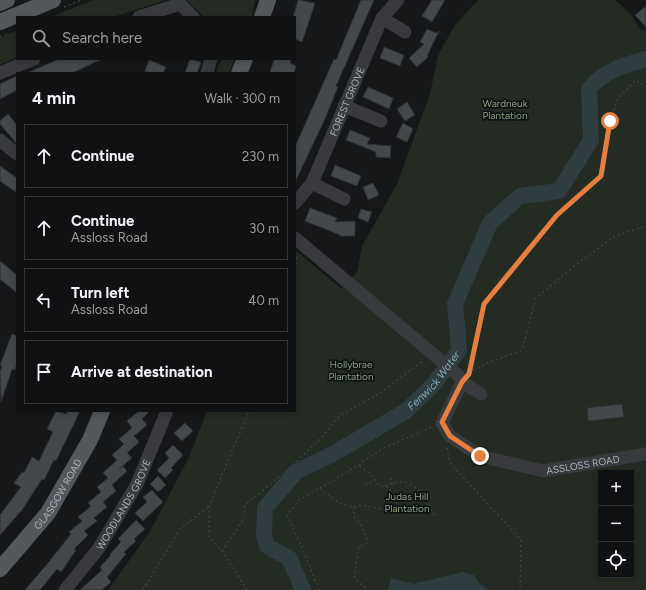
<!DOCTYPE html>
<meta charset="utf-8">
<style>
:root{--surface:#101112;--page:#1e1f20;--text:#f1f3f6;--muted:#9c9d9f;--line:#303132}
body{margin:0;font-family:Figtree,sans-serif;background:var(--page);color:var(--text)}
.controls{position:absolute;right:12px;bottom:12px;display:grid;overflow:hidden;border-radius:0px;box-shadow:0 2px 6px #0003}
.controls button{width:36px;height:36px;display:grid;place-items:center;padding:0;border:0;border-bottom:1px solid var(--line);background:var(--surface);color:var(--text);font:20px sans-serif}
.stop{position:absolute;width:12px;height:12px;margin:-9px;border:3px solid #e57f41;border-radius:50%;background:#fff}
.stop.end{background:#e57f41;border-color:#fff;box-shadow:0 1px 4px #0008}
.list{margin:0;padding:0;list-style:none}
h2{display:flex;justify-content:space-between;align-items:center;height:52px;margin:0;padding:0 16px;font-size:17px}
h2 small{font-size:13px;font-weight:400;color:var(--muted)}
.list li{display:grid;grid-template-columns:26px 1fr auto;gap:12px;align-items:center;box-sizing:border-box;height:64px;margin:0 8px 8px;padding:0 8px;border:1px solid var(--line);border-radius:0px}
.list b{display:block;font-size:15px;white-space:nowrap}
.list p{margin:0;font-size:13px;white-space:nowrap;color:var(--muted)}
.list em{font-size:13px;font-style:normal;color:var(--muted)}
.icon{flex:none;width:22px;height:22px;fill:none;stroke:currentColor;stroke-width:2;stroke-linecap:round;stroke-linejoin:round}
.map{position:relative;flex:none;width:646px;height:590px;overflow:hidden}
.search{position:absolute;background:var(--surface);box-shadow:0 2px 6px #0003;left:16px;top:16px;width:280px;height:44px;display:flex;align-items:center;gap:10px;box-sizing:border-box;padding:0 14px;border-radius:0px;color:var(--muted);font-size:15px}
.panel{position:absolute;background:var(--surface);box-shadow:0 2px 6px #0003;left:16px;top:72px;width:280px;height:340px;border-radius:0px}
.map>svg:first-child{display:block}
.green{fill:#232b23;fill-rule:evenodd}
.water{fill:#303d40}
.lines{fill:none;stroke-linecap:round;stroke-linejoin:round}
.river{stroke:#303d40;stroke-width:16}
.building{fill:#45484b;stroke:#303134}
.path{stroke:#3e4144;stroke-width:1.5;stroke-dasharray:2 3;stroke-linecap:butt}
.minor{stroke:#383a3d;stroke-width:13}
.major{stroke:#54585c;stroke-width:16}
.route{stroke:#e57f41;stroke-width:5}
.labels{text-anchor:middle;stroke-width:3.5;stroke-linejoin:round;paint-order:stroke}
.street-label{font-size:10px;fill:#a9b1b7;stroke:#111213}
.park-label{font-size:10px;fill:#89a182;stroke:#111213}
.water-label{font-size:11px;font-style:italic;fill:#83a7b0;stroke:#111213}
</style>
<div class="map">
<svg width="646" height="590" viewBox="0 0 646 590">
<rect width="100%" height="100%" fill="#161718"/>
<g class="green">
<path d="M 93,0 L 166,0 L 113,17 L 50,17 Z"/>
<path d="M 186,0 L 255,0 L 252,17 L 204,17 Z"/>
<path d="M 478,0 L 615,0 L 630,13 L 641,30 L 646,29 L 646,590 L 108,590 L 149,533 L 188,459 L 207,411 L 295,411 L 295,250 L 342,289 L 357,272 L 362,246 L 397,184 L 430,94 L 438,55 L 455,25 ZM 601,473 L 631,473 L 631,575 L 601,575 Z"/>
<path d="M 17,30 L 17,57 L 0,65 L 0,38 Z"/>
<path d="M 221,59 L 235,59 L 229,73 L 216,73 Z"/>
</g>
<path class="water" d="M 463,572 L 474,575 L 478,582 L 487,590 L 388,590 L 391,578 L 414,584 Z"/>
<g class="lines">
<path class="river" id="s1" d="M 303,590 L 289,558 L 267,546 L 264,535 L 265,508 L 296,472 L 331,455 L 406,411 L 434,384 L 459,350 L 455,304 L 490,223 L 520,196 L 559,191 L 591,140 L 589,89 C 604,71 624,65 646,59"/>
</g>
<g class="building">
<path d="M 298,0 L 315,3 L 302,42 L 295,39 L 295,17 L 293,17 Z"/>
<path d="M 361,0 L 374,0 L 336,86 L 338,87 L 324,121 L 295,182 L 295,147 L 334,59 L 336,60 Z"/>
<path d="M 432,0 L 445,0 L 432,22 L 422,16 Z"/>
<path d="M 646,6 L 646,27 L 635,15 Z"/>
<path d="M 427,29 L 436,33 L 439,31 L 427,56 L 428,57 L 417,67 L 409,58 L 424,44 L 420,42 Z"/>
<path d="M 384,47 L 404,55 L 400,66 L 380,58 Z"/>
<path d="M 59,59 L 102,59 L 72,73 L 27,73 Z"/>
<path d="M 190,59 L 201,62 L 197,73 L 185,73 Z"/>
<path d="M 274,59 L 291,59 L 290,63 L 296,66 L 294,73 L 270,73 Z"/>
<path d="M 149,60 L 166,67 L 163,73 L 150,73 L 145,71 Z"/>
<path d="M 17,76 L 17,90 L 0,99 L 0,84 Z"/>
<path d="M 368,87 L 393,98 L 389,109 L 363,97 Z"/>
<path d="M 407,102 L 415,115 L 405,121 L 397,109 Z"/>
<path d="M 8,114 L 17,125 L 17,144 L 0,124 L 0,121 Z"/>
<path d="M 403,123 L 413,129 L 407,142 L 396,137 Z"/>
<path d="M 350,130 L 370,138 L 367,144 L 391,146 L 390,158 L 376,157 L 376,152 L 346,140 Z"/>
<path d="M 335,165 L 361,176 L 357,186 L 331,176 Z"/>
<path d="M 0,166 L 17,178 L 17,193 L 0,181 Z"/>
<path d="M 373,183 L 379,195 L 368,200 L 363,187 Z"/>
<path d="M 310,208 L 337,218 L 335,222 L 355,221 L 355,236 L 340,236 L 340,235 L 305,221 Z"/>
<path d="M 361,209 L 372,212 L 368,222 L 358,218 Z"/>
<path d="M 0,261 L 17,275 L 17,293 L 0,279 Z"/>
<path d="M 12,334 L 17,336 L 17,363 L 15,370 L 12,369 L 1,402 L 0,372 L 2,366 L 0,365 Z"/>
<path d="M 622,404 L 624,417 L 588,421 L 587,408 Z"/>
<path d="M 56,411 L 66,414 L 68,411 L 80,411 L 56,461 L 54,460 L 44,480 L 42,479 L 22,510 L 0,535 L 0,515 L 21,487 L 14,483 L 22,472 L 24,473 L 32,457 L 39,461 L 53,432 L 47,429 Z"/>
<path d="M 139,411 L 150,411 L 142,419 L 147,425 L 134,436 L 139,442 L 127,453 L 132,458 L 119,469 L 123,466 L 127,471 L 112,485 L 116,491 L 103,502 L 107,507 L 94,518 L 97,521 L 84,531 L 88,535 L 74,549 L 76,550 L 61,572 L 57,569 L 40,590 L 25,590 L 48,563 L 71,534 L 69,532 L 82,521 L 78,517 L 91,506 L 88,503 L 101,492 L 97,487 L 108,478 L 103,473 L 117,460 L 112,455 L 124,444 L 119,439 L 132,428 L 127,421 Z"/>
<path d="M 185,423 L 193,431 L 182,441 L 174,433 Z"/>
<path d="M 173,445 L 183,455 L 171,468 L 173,470 L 165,478 L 157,470 L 169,458 L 165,453 Z"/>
<path d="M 158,476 L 166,485 L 158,492 L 150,484 Z"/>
<path d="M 152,490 L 163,502 L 143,521 L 135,513 L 147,502 L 143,497 Z"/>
<path d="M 136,520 L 145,529 L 134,539 L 136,541 L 124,552 L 126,554 L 107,577 L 111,582 L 102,590 L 80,590 L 102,570 L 100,567 L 111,555 L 110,554 L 121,542 L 118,539 Z"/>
</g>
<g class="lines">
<g class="path">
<path d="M 64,7 L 82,0"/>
<path d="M 0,37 L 9,33"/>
<path d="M 295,269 L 297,255"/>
<path d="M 469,372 L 485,304 L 557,215 L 601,176 L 610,121 L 618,98 L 636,80 L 646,87"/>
<path d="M 469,373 L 486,364 L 522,350 L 536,298 L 582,260 L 615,236 L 646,226"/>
<path d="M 447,448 L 450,463 L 521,540 L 520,590"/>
<path d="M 391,478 L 393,484"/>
<path d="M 365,485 L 375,480"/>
<path d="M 386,486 L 396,496 L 397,506"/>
<path d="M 320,488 L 324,492 L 341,504 L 354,507 L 360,505 L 381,509 L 397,506 L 411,511 L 428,505 L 429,500 C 423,492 412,483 401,482 C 393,481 387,487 379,486 L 371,474 L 358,465"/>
<path d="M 428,505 L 435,516"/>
<path d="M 354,507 L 354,517 L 360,523 L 368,541 L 365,545 L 359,546 L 354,578 L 368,590"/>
<path d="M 222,551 L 243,520 L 245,505 L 295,463 L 321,438 L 340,415 L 379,394 L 423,361"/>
<path d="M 143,590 L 180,529 L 209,506"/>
<path d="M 247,590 L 222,551 L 209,537 L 209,506 L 249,411"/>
<path d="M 319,590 L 304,552 L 287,515 L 299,500 L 341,476 L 384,448 L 432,427"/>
</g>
<g class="minor">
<path d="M 139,17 L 180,4 L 193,17"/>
<path d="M 382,18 L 405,32"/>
<path d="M 0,73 L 34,59"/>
<path d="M 207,73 L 211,59"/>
<path d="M 344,106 L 381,121"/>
<path d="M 0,140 L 17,154"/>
<path d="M 312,183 L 344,199"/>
<path id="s2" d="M 295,203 L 312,183 L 382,18 L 398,0"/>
<path id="s3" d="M 295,238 L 459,376 L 462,382 L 442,423 L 450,436 L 480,456 L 543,471 L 646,454"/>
<path d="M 462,382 L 481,394"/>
<path id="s4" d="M 65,590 L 99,548 L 137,484 L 167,411"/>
</g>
<g class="major">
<path d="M 0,3 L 7,0"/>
<path d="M 262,17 L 268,0"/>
<path d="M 0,22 L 53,0"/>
<path d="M 239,73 L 245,59"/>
<path id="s5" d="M 0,569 L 48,513 L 90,440 L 102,411"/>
</g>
</g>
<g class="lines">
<path class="route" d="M 480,456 L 450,436 L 442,422 L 462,382 L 469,374 L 484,304 L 557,215 L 601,176 L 610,121"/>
</g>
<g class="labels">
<g class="street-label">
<text dy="4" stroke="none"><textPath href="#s2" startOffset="115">FOREST GROVE</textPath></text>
<text dy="4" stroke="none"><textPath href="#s3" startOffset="423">ASSLOSS ROAD</textPath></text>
<text dy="4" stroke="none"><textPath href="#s5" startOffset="95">GLASGOW ROAD</textPath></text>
<text dy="4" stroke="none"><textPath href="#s4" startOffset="104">WOODLANDS GROVE</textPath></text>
</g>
<g class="park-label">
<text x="505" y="107">Wardneuk<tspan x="505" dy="12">Plantation</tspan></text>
<text x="351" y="368">Hollybrae<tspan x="351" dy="12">Plantation</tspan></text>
<text x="407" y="500">Judas Hill<tspan x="407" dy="12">Plantation</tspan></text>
</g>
<g class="water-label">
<text dy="4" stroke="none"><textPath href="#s1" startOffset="313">Fenwick Water</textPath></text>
</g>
</g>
</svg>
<div class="controls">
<button>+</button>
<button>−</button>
<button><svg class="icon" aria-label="locate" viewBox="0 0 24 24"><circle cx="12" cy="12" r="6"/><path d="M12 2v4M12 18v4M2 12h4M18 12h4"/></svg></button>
</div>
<div class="stop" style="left:610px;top:121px"></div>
<div class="stop end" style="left:480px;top:456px"></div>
<div class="search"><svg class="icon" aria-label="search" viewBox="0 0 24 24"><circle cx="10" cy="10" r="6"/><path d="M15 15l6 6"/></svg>Search here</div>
<section class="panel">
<h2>4 min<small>Walk · 300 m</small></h2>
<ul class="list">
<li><svg class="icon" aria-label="ahead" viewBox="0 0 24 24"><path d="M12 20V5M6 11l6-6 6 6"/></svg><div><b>Continue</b></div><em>230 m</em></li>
<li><svg class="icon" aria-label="ahead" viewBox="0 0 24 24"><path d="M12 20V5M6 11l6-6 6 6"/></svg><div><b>Continue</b><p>Assloss Road</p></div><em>30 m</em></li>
<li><svg class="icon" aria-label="left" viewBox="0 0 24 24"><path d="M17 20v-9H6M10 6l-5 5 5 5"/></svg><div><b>Turn left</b><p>Assloss Road</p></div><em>40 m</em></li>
<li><svg class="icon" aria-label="arrive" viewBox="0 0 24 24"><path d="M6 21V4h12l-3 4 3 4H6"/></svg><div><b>Arrive at destination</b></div></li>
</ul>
</section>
</div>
